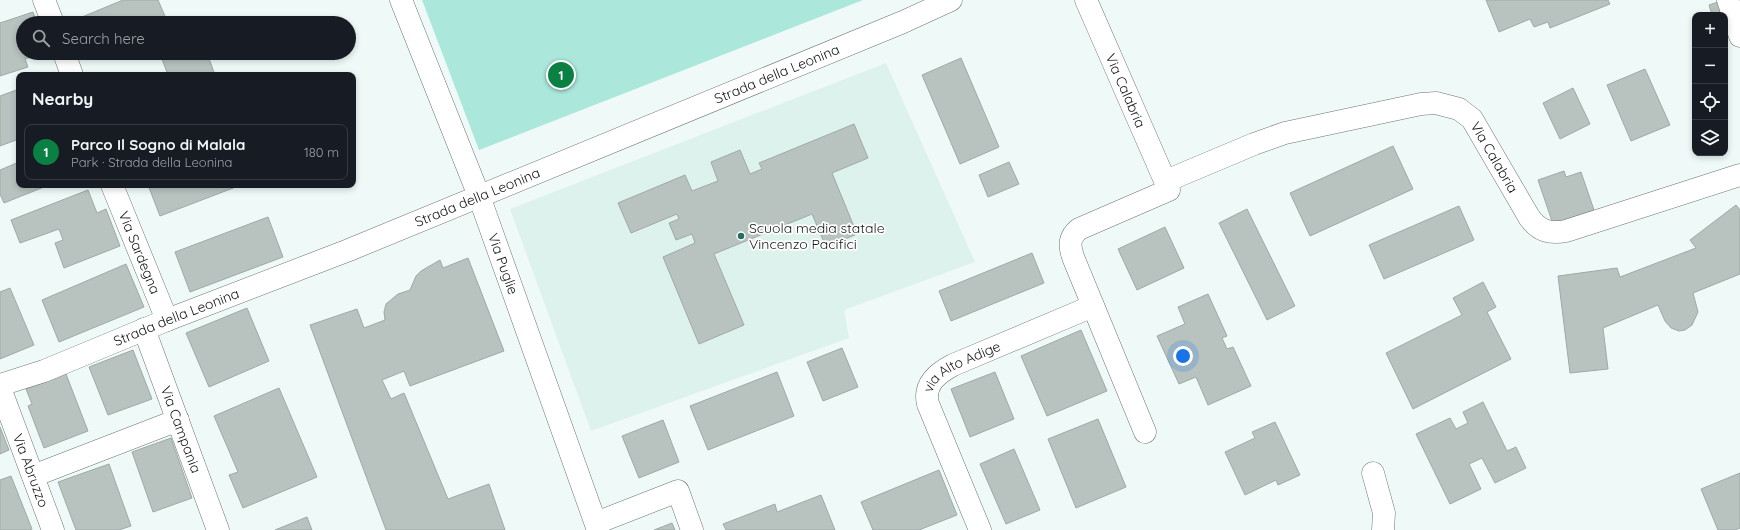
<!DOCTYPE html>
<meta charset="utf-8">
<style>
:root{--surface:#171b24;--page:#20242c;--text:#f1f3f6;--muted:#9ea1a6;--line:#363941;--accent:#0b8043}
body{margin:0;font-family:Quicksand,sans-serif;background:var(--page);color:var(--text)}
.controls{position:absolute;right:12px;top:12px;display:grid;overflow:hidden;border-radius:8px;box-shadow:0 2px 6px #0003}
.controls button{width:36px;height:36px;display:grid;place-items:center;padding:0;border:0;border-bottom:1px solid var(--line);background:var(--surface);color:var(--text);font:20px sans-serif}
.you{position:absolute;left:1183px;top:356px;width:14px;height:14px;margin:-10px;border:3px solid #fff;border-radius:50%;background:#1a73e8;box-shadow:0 0 0 6px #1a73e833}
.badge{display:grid;place-items:center;width:26px;height:26px;border-radius:50%;background:var(--accent);color:#fff;font-size:13px;font-weight:700}
.pin{position:absolute;translate:-50% -50%;border:2px solid #fff;box-shadow:0 1px 4px #0006}
.list{margin:0;padding:0;list-style:none}
h2{display:flex;justify-content:space-between;align-items:center;height:52px;margin:0;padding:0 16px;font-size:17px}
h2 small{font-size:13px;font-weight:400;color:var(--muted)}
.list li{display:grid;grid-template-columns:26px 1fr auto;gap:12px;align-items:center;box-sizing:border-box;height:56px;margin:0 8px 8px;padding:0 8px;border:1px solid var(--line);border-radius:8px}
.list b{display:block;font-size:15px;white-space:nowrap}
.list p{margin:0;font-size:13px;white-space:nowrap;color:var(--muted)}
.list em{font-size:13px;font-style:normal;color:var(--muted)}
.icon{flex:none;width:22px;height:22px;fill:none;stroke:currentColor;stroke-width:2;stroke-linecap:round;stroke-linejoin:round}
.map{position:relative;flex:none;width:1740px;height:530px;overflow:hidden}
.search{position:absolute;background:var(--surface);box-shadow:0 2px 6px #0003;left:16px;top:16px;width:340px;height:44px;display:flex;align-items:center;gap:10px;box-sizing:border-box;padding:0 14px;border-radius:22px;color:var(--muted);font-size:15px}
.panel{position:absolute;background:var(--surface);box-shadow:0 2px 6px #0003;left:16px;top:72px;width:340px;height:116px;border-radius:8px}
.map>svg:first-child{display:block}
.built{fill:#ddf2ed}
.green{fill:#abe8db}
.building{fill:#b8c3c0;stroke:#9fa9a6}
.lines{fill:none;stroke-linecap:round;stroke-linejoin:round}
.minor-casing{stroke:#6c7573;stroke-width:23}
.minor{stroke:#fff;stroke-width:22}
.poi-dot{fill:#286e62;stroke:#fff;stroke-width:1.5}
.labels{text-anchor:middle;stroke-width:3.5;stroke-linejoin:round;paint-order:stroke}
.street-label{font-size:14px;fill:#131616;stroke:#fff}
.poi-label{font-size:14px;fill:#131616;stroke:#fff;text-anchor:start}
</style>
<div class="map">
<svg width="1740" height="530" viewBox="0 0 1740 530">
<rect width="100%" height="100%" fill="#effaf8"/>
<path class="built" d="M 886,63 L 975,262 L 844,310 L 849,338 L 591,431 L 510,209 Z"/>
<path class="green" d="M 422,0 L 863,0 L 479,150 Z"/>
<g class="building">
<path d="M 123,0 L 158,0 L 168,23 L 85,23 L 82,17 Z"/>
<path d="M 1486,0 L 1608,0 L 1610,4 L 1550,28 L 1548,22 L 1534,27 L 1530,19 L 1499,32 Z"/>
<path d="M 1721,1 L 1725,15 L 1712,15 L 1709,5 Z"/>
<path d="M 33,12 L 37,23 L 23,23 L 23,53 L 43,53 L 25,59 L 28,67 L 0,76 L 0,23 Z"/>
<path d="M 180,53 L 207,53 L 215,75 L 168,75 L 162,59 Z"/>
<path d="M 961,58 L 999,147 L 960,164 L 922,75 Z"/>
<path d="M 1645,69 L 1670,125 L 1631,141 L 1607,85 Z"/>
<path d="M 1573,88 L 1590,124 L 1560,139 L 1543,103 Z"/>
<path d="M 19,89 L 19,139 L 0,146 L 0,96 Z"/>
<path d="M 854,124 L 868,158 L 832,173 L 857,234 L 826,247 L 812,214 L 714,254 L 744,325 L 699,344 L 663,257 L 695,243 L 692,234 L 676,240 L 669,223 L 679,219 L 677,214 L 631,233 L 618,203 L 685,175 L 692,191 L 718,181 L 711,162 L 740,150 L 750,174 L 762,169 L 759,163 Z"/>
<path d="M 1393,146 L 1413,189 L 1310,236 L 1290,193 Z"/>
<path d="M 19,162 L 19,185 L 49,185 L 4,203 L 0,194 L 0,170 Z"/>
<path d="M 1009,162 L 1019,184 L 988,197 L 979,175 Z"/>
<path d="M 1564,171 L 1566,177 L 1581,172 L 1594,210 L 1553,224 L 1538,180 Z"/>
<path d="M 148,185 L 241,185 L 160,216 Z"/>
<path d="M 88,190 L 97,213 L 106,209 L 120,246 L 64,268 L 55,243 L 63,240 L 59,229 L 20,243 L 11,220 Z"/>
<path d="M 1736,205 L 1740,210 L 1740,274 L 1693,293 L 1698,312 L 1692,325 L 1685,330 L 1679,331 L 1671,328 L 1665,321 L 1658,305 L 1603,328 L 1608,369 L 1570,373 L 1558,276 L 1617,268 L 1620,277 L 1696,248 L 1690,240 Z"/>
<path d="M 1459,206 L 1474,240 L 1384,279 L 1369,245 Z"/>
<path d="M 1247,209 L 1295,306 L 1267,320 L 1219,223 Z"/>
<path d="M 268,217 L 283,257 L 190,292 L 175,252 Z"/>
<path d="M 1165,227 L 1184,268 L 1137,290 L 1118,249 Z"/>
<path d="M 1032,253 L 1044,283 L 951,321 L 939,291 Z"/>
<path d="M 468,258 L 504,351 L 410,386 L 404,371 L 382,380 L 391,399 L 404,393 L 448,499 L 489,484 L 505,530 L 386,530 L 310,325 L 357,309 L 364,328 L 385,320 L 384,312 L 386,304 L 398,294 L 410,290 L 416,276 L 421,271 L 440,260 L 443,268 Z"/>
<path d="M 126,264 L 144,307 L 59,342 L 42,300 Z"/>
<path d="M 1483,282 L 1496,307 L 1487,312 L 1511,359 L 1413,409 L 1386,353 L 1462,315 L 1453,298 Z"/>
<path d="M 10,288 L 34,345 L 0,359 L 0,292 Z"/>
<path d="M 1208,294 L 1227,336 L 1222,338 L 1227,349 L 1233,347 L 1251,386 L 1208,405 L 1196,377 L 1179,384 L 1157,336 L 1185,324 L 1178,307 Z"/>
<path d="M 247,308 L 269,361 L 209,387 L 186,333 Z"/>
<path d="M 1081,330 L 1107,391 L 1047,416 L 1021,356 Z"/>
<path d="M 842,348 L 858,387 L 823,401 L 807,362 Z"/>
<path d="M 133,350 L 152,399 L 108,415 L 89,367 Z"/>
<path d="M 777,372 L 794,416 L 708,450 L 690,406 Z"/>
<path d="M 995,372 L 1014,419 L 970,437 L 951,389 Z"/>
<path d="M 66,374 L 88,431 L 44,448 L 28,406 L 32,404 L 26,389 Z"/>
<path d="M 279,388 L 317,477 L 243,508 L 229,475 L 238,472 L 214,416 Z"/>
<path d="M 1483,402 L 1507,451 L 1516,447 L 1526,468 L 1495,483 L 1482,458 L 1469,464 L 1481,489 L 1450,504 L 1416,434 L 1450,418 L 1456,429 L 1468,423 L 1463,412 Z"/>
<path d="M 1098,419 L 1126,487 L 1076,508 L 1048,439 Z"/>
<path d="M 663,420 L 679,462 L 639,478 L 622,436 Z"/>
<path d="M 1275,422 L 1300,475 L 1278,485 L 1276,480 L 1245,495 L 1225,452 L 1255,438 L 1252,432 Z"/>
<path d="M 0,427 L 9,450 L 0,454 Z"/>
<path d="M 171,438 L 192,498 L 153,512 L 132,452 Z"/>
<path d="M 1014,449 L 1040,510 L 1006,524 L 980,464 Z"/>
<path d="M 109,464 L 131,526 L 119,530 L 76,530 L 58,482 Z"/>
<path d="M 939,470 L 957,515 L 919,530 L 873,530 L 861,502 Z"/>
<path d="M 1740,473 L 1740,528 L 1735,530 L 1718,530 L 1701,489 Z"/>
<path d="M 11,476 L 32,529 L 29,530 L 0,530 L 0,480 Z"/>
<path d="M 821,495 L 835,530 L 726,530 L 723,524 L 775,504 L 777,512 Z"/>
<path d="M 307,517 L 312,530 L 275,530 Z"/>
<path d="M 672,523 L 675,530 L 654,530 Z"/>
</g>
<g class="lines">
<defs>
<g id="minor">
<path d="M 44,0 L 53,23"/>
<path id="s1" d="M 401,0 L 479,196 L 598,530"/>
<path id="s2" d="M 1086,0 L 1169,190 L 1079,229 C 1069,237 1069,245 1073,257 L 1145,432"/>
<path d="M 1728,0 L 1740,36"/>
<path d="M 64,53 L 72,75"/>
<path id="s3" d="M 1166,181 L 1254,144 L 1285,133 L 1421,104 L 1436,103 L 1459,109 L 1472,119 L 1529,217 C 1539,231 1549,234 1566,231 L 1740,175"/>
<path id="s4" d="M 112,185 L 167,320"/>
<path id="s5" d="M 144,329 L 218,530"/>
<path id="s6" d="M 0,385 L 44,371 L 167,320 L 349,250 L 903,22 L 951,0"/>
<path id="s7" d="M 0,388 L 53,530"/>
<path d="M 1373,473 L 1384,513 L 1383,530"/>
<path d="M 33,476 L 178,420"/>
<path d="M 596,523 L 678,491 L 692,530"/>
<path id="s8" d="M 980,530 L 928,404 C 923,384 938,373 953,365 L 1093,306"/>
</g>
</defs>
<use href="#minor" class="minor-casing"/>
<use href="#minor" class="minor"/>
</g>
<circle class="poi-dot" cx="741" cy="236" r="4"/>
<g class="labels">
<g class="street-label">
<text dy="5" stroke="none"><textPath href="#s6" startOffset="837">Strada della Leonina</textPath></text>
<text dy="5" stroke="none"><textPath href="#s2" startOffset="99">Via Calabria</textPath></text>
<text dy="5" stroke="none"><textPath href="#s3" startOffset="367">Via Calabria</textPath></text>
<text dy="5" stroke="none"><textPath href="#s6" startOffset="513">Strada della Leonina</textPath></text>
<text dy="5" stroke="none"><textPath href="#s4" startOffset="73">Via Sardegna</textPath></text>
<text dy="5" stroke="none"><textPath href="#s1" startOffset="283">Via Puglie</textPath></text>
<text dy="5" stroke="none"><textPath href="#s6" startOffset="189">Strada della Leonina</textPath></text>
<text dy="5" stroke="none"><textPath href="#s8" startOffset="193">via Alto Adige</textPath></text>
<text dy="5" stroke="none"><textPath href="#s5" startOffset="107">Via Campania</textPath></text>
<text dy="5" stroke="none"><textPath href="#s7" startOffset="88">Via Abruzzo</textPath></text>
</g>
<g class="poi-label">
<text x="749" y="233">Scuola media statale<tspan x="749" dy="16">Vincenzo Pacifici</tspan></text>
</g>
</g>
</svg>
<div class="controls">
<button>+</button>
<button>−</button>
<button><svg class="icon" aria-label="locate" viewBox="0 0 24 24"><circle cx="12" cy="12" r="6"/><path d="M12 2v4M12 18v4M2 12h4M18 12h4"/></svg></button>
<button><svg class="icon" aria-label="layers" viewBox="0 0 24 24"><path d="M12 4l9 5-9 5-9-5zM3 14l9 5 9-5"/></svg></button>
</div>
<div class="you"></div>
<div class="pin badge" style="left:561px;top:75px">1</div>
<div class="search"><svg class="icon" aria-label="search" viewBox="0 0 24 24"><circle cx="10" cy="10" r="6"/><path d="M15 15l6 6"/></svg>Search here</div>
<section class="panel">
<h2>Nearby<small></small></h2>
<ul class="list">
<li><span class="badge">1</span><div><b>Parco Il Sogno di Malala</b><p>Park · Strada della Leonina</p></div><em>180 m</em></li>
</ul>
</section>
</div>
